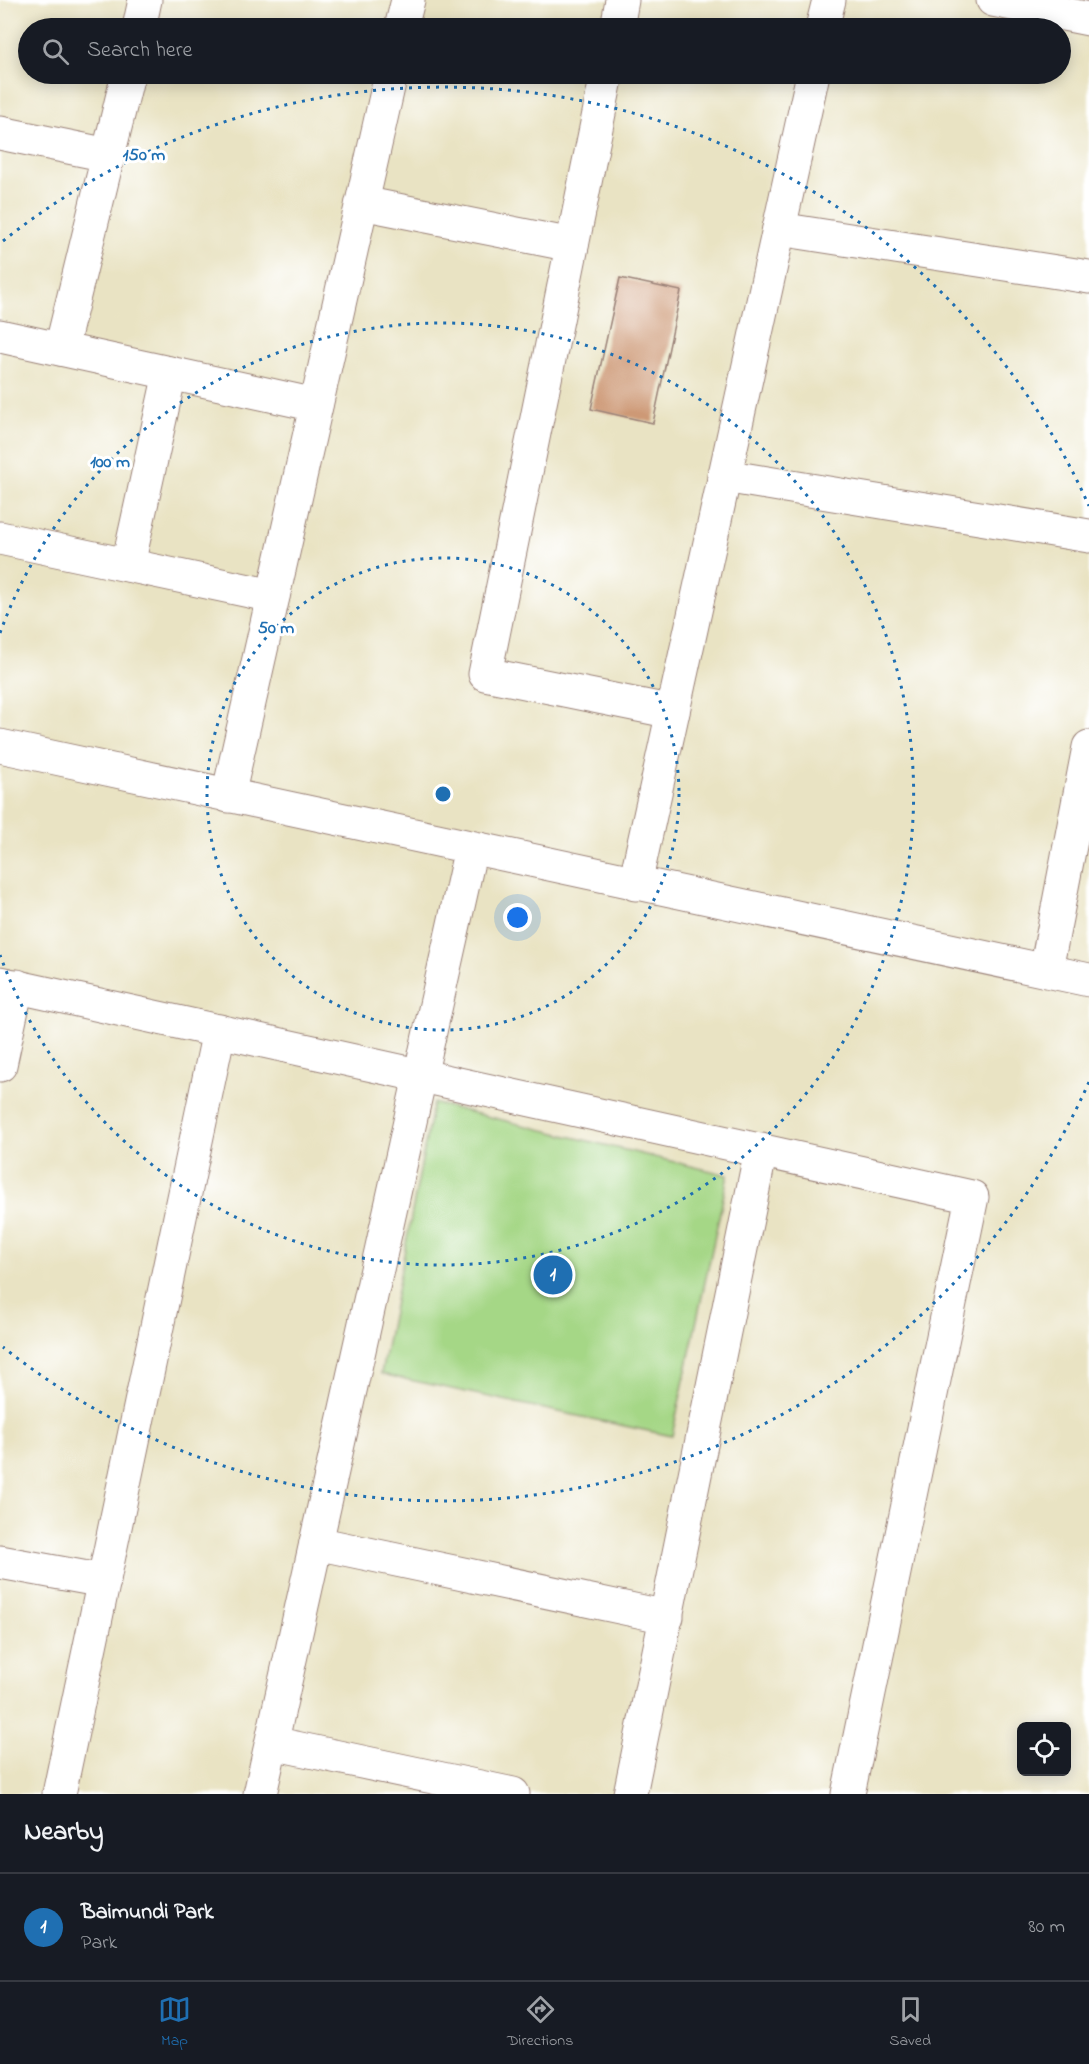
<!DOCTYPE html>
<style>
:root{--surface:#171b24;--page:#242831;--text:#f1f3f6;--muted:#9ea1a6;--line:#363941;--accent:#1f6fb2}
body{margin:0;font-family:"Indie Flower",sans-serif;background:var(--page);color:var(--text)}
.controls{position:absolute;right:18px;bottom:18px;display:grid;overflow:hidden;border-radius:9px;box-shadow:0 3px 15px #0003}
.controls button{width:54px;height:54px;display:grid;place-items:center;padding:0;border:0;border-bottom:2px solid var(--line);background:var(--surface);color:var(--text);font:30px sans-serif}
.you{position:absolute;left:518px;top:918px;width:21px;height:21px;margin:-15px;border:4px solid #fff;border-radius:50%;background:#1a73e8;box-shadow:0 0 0 9px #1a73e833}
.badge{display:grid;place-items:center;width:39px;height:39px;border-radius:50%;background:var(--accent);color:#fff;font-size:20px;font-weight:700}
.pin{position:absolute;translate:-50% -50%;border:3px solid #fff;box-shadow:0 2px 6px #0006}
.list{margin:0;padding:0;list-style:none}
h2{display:flex;justify-content:space-between;align-items:center;height:78px;margin:0;padding:0 24px;font-size:26px}
h2 small{font-size:20px;font-weight:400;color:var(--muted)}
.list li{display:grid;grid-template-columns:39px 1fr auto;gap:18px;align-items:center;box-sizing:border-box;height:108px;padding:0 24px;border-top:2px solid var(--line)}
.list b{display:block;font-size:22px;white-space:nowrap}
.list p{margin:0;font-size:20px;white-space:nowrap;color:var(--muted)}
.list em{font-size:20px;font-style:normal;color:var(--muted)}
.icon{flex:none;width:33px;height:33px;fill:none;stroke:currentColor;stroke-width:2;stroke-linecap:round;stroke-linejoin:round}
.map{position:relative;flex:none;width:1089px;height:1794px;overflow:hidden}
.search{position:absolute;background:var(--surface);box-shadow:0 3px 15px #0003;left:18px;right:18px;top:18px;height:66px;display:flex;align-items:center;gap:15px;box-sizing:border-box;padding:0 21px;border-radius:33px;color:var(--muted);font-size:22px}
.sheet{height:186px;background:var(--surface)}
nav{display:flex;justify-content:space-around;align-items:center;box-sizing:border-box;height:84px;border-top:2px solid var(--line);background:var(--surface);font-size:16px;color:var(--muted)}
nav a{display:grid;justify-items:center;gap:3px}
nav .on{color:var(--accent)}
.map>svg:first-child{display:block}
.green{fill:#a5d786;stroke:#787b58;stroke-width:1.5}
.building{fill:#cd9976}
.lines{fill:none;stroke-linecap:round;stroke-linejoin:round}
.minor-casing{stroke:#9a8177;stroke-width:35}
.minor{stroke:#fff;stroke-width:33}
.ring{fill:none;stroke:#1f6fb2;stroke-width:3;stroke-dasharray:3 6}
.centre{fill:#1f6fb2;stroke:#fff;stroke-width:3}
.ring-label{font-size:18px;text-anchor:middle;font-weight:bold;fill:#1f6fb2;stroke:#fff;stroke-width:6;stroke-linejoin:round;paint-order:stroke}
</style>
<div class="map">
<svg width="1089" height="1794" viewBox="0 0 1089 1794">
<rect width="100%" height="100%" fill="#fff"/>
<filter id="ink" filterUnits="userSpaceOnUse"><feTurbulence type="fractalNoise" baseFrequency=".0167" numOctaves="2"/><feDisplacementMap in="SourceGraphic" scale="12" xChannelSelector="R" yChannelSelector="G"/><feConvolveMatrix kernelMatrix="1 2 1 2 8 2 1 2 1" color-interpolation-filters="sRGB"/></filter>
<filter id="wash" filterUnits="userSpaceOnUse"><feTurbulence type="fractalNoise" baseFrequency=".008" numOctaves="4" result="noise"/><feDisplacementMap in="SourceGraphic" scale="24" xChannelSelector="R" yChannelSelector="G"/><feGaussianBlur stdDeviation="1.35" result="paint"/><feColorMatrix in="noise" values="0 0 0 0 0 0 0 0 0 0 0 0 0 0 0 0 0 1.4 0 .05"/><feComposite in="paint" operator="in"/></filter>
<g filter="url(#wash)">
<rect width="100%" height="100%" fill="#e9e3c3"/>
<path class="green" d="M 433,1103 L 728,1175 L 672,1436 L 381,1374 Z"/>
<g id="blocks">
<path class="building" d="M 620,278 L 681,291 L 653,423 L 591,409 Z"/>
</g>
</g>
<g filter="url(#ink)">
<use href="#blocks" fill-opacity="0" stroke="#9a8177" stroke-width="1.5"/>
<g class="lines">
<defs>
<g id="minor">
<path d="M 993,0 L 1089,19"/>
<path d="M 139,28 L 145,0"/>
<path d="M 401,28 L 408,0"/>
<path d="M 617,28 L 622,0"/>
<path d="M 822,28 L 829,0"/>
<path d="M 607,74 L 485,674 L 673,712"/>
<path d="M 0,133 L 108,155"/>
<path d="M 362,203 L 572,245"/>
<path d="M 779,229 L 1089,277"/>
<path d="M 0,336 L 316,405"/>
<path d="M 61,349 L 128,74"/>
<path d="M 724,476 L 1089,536"/>
<path d="M 0,538 L 273,596"/>
<path d="M 128,565 L 170,373"/>
<path d="M 0,746 L 1089,980"/>
<path d="M 228,796 L 391,74"/>
<path d="M 635,884 L 813,74"/>
<path d="M 1046,970 L 1089,747"/>
<path d="M 0,983 L 972,1197 L 848,1794"/>
<path d="M 0,1065 L 17,986"/>
<path d="M 316,1543 L 667,1617"/>
<path d="M 0,1562 L 104,1581"/>
<path d="M 272,1743 L 513,1794"/>
<path d="M 59,1794 L 219,1031"/>
<path d="M 260,1794 L 471,848"/>
<path d="M 630,1794 L 761,1150"/>
</g>
</defs>
<use href="#minor" class="minor-casing"/>
<use href="#minor" class="minor"/>
</g>
</g>
<g class="ring">
<circle cx="443" cy="794" r="236"/>
<path d="M0 633A471 471 0 1 1 0 955"/>
<path d="M1089 1082A707 707 0 0 1 3 1347M3 241A707 707 0 0 1 1089 506"/>
</g>
<circle cx="443" cy="794" r="9" class="centre"/>
<g class="ring-label">
<text x="144" y="160">150 m</text>
<text x="110" y="467">100 m</text>
<text x="276" y="633">50 m</text>
</g>
</svg>
<div class="controls">
<button><svg class="icon" aria-label="locate" viewBox="0 0 24 24"><circle cx="12" cy="12" r="6"/><path d="M12 2v4M12 18v4M2 12h4M18 12h4"/></svg></button>
</div>
<div class="you"></div>
<div class="pin badge" style="left:553px;top:1275px">1</div>
<div class="search"><svg class="icon" aria-label="search" viewBox="0 0 24 24"><circle cx="10" cy="10" r="6"/><path d="M15 15l6 6"/></svg>Search here</div>
</div>
<section class="sheet">
<h2>Nearby<small></small></h2>
<ul class="list">
<li><span class="badge">1</span><div><b>Baimundi Park</b><p>Park</p></div><em>80 m</em></li>
</ul>
</section>
<nav>
<a class="on"><svg class="icon" aria-label="map" viewBox="0 0 24 24"><path d="M3 6l6-2 6 2 6-2v14l-6 2-6-2-6 2zM9 4v14M15 6v14"/></svg>Map</a>
<a><svg class="icon" aria-label="directions" viewBox="0 0 24 24"><path d="M12 3l9 9-9 9-9-9zM9 14v-3h6M13 9l2 2-2 2"/></svg>Directions</a>
<a><svg class="icon" aria-label="saved" viewBox="0 0 24 24"><path d="M7 4h10v16l-5-4-5 4z"/></svg>Saved</a>
</nav>
